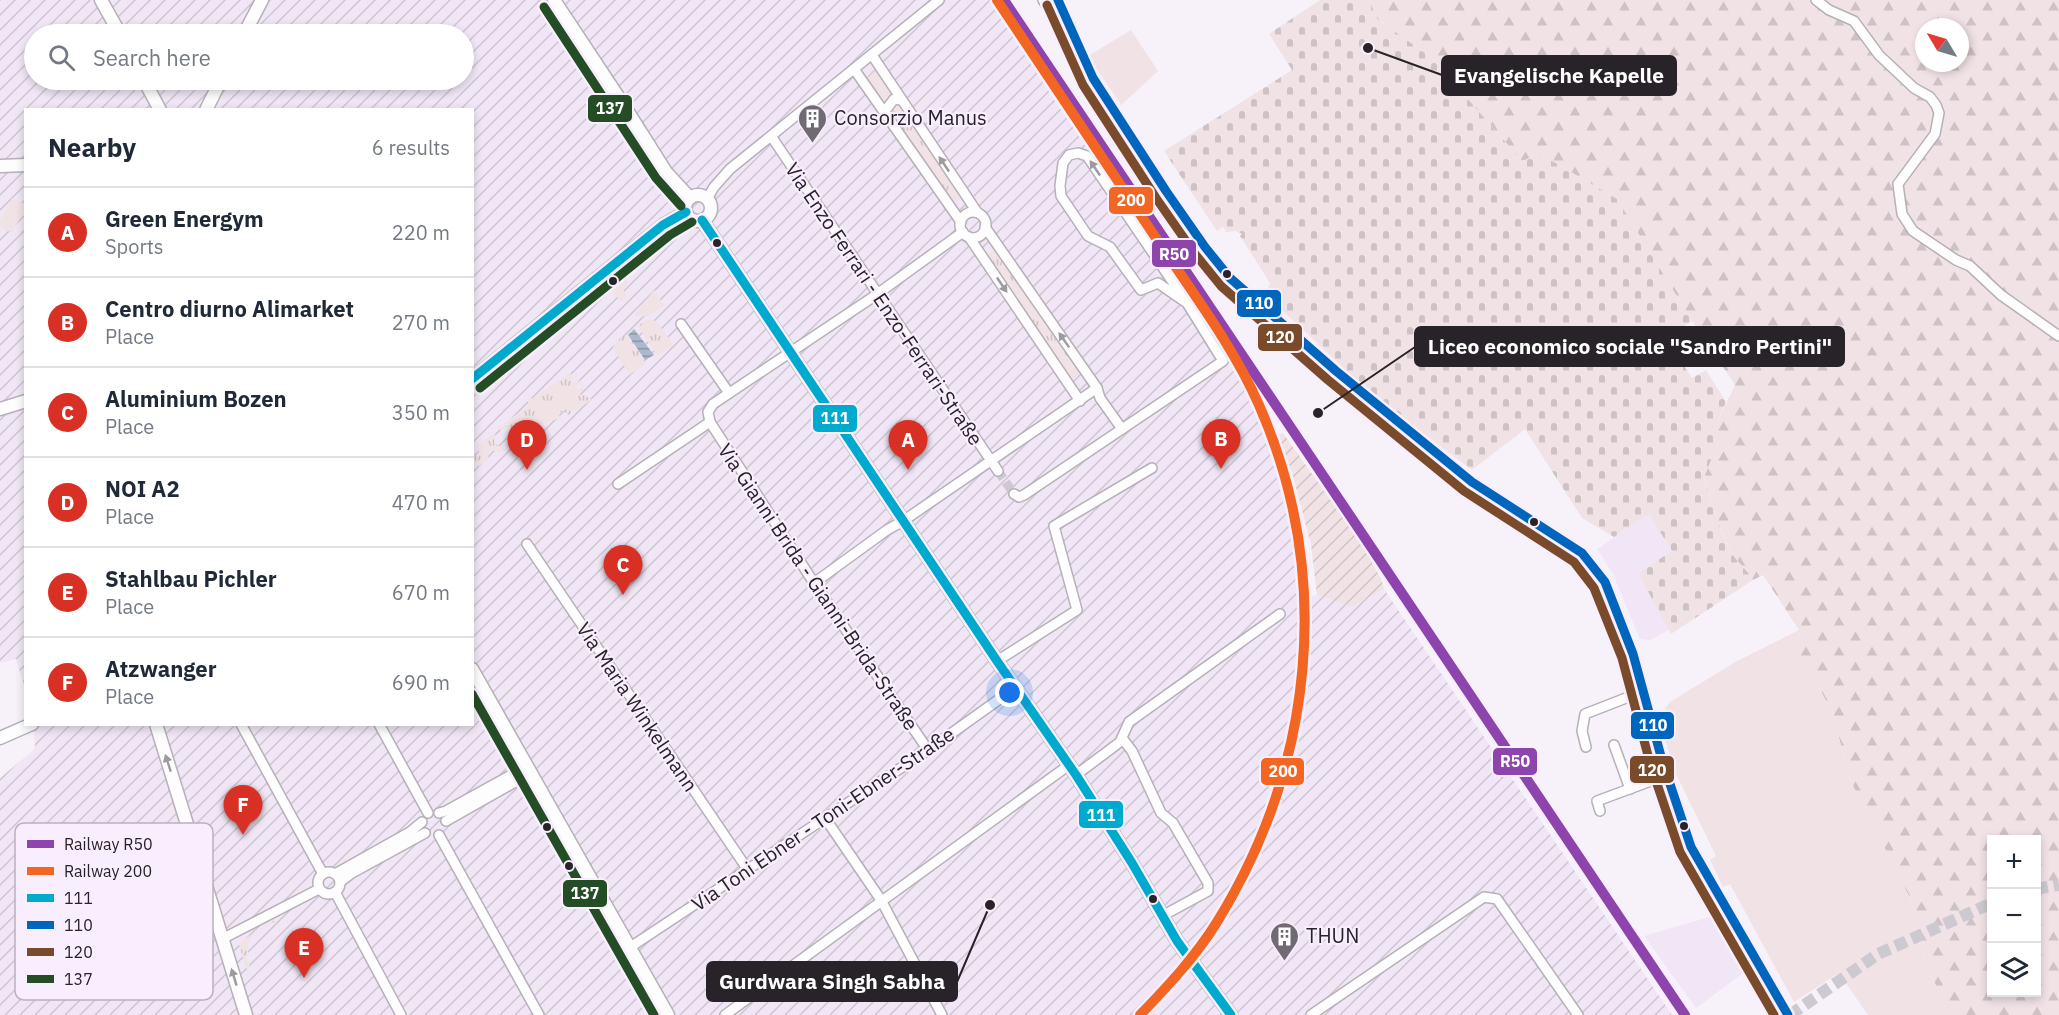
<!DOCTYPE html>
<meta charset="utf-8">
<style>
:root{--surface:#fff;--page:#f2f2f3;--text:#1f2937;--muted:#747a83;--line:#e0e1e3;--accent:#d93025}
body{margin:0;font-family:"IBM Plex Sans",sans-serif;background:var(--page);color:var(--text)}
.controls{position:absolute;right:18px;bottom:18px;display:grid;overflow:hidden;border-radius:0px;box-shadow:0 3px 9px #0003}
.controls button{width:54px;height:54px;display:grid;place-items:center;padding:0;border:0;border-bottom:2px solid var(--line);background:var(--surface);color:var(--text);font:30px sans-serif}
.compass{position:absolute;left:1915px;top:18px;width:54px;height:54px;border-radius:50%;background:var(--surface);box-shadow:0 3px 9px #0003;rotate:308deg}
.you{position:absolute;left:1010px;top:693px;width:21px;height:21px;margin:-15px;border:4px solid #fff;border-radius:50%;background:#1a73e8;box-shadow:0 0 0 9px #1a73e833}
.badge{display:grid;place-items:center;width:39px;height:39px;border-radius:50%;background:var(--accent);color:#fff;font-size:20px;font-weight:700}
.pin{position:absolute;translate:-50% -50px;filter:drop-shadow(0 2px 3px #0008)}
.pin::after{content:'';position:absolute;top:32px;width:21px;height:18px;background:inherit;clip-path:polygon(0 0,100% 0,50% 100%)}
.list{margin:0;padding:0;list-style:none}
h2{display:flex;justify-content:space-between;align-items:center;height:78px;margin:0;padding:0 24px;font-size:26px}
h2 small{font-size:20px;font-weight:400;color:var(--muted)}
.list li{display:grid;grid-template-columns:39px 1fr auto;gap:18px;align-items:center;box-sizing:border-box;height:90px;padding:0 24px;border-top:2px solid var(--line)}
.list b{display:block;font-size:22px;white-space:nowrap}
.list p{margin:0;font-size:20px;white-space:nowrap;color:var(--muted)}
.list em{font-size:20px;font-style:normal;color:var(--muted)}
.icon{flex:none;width:33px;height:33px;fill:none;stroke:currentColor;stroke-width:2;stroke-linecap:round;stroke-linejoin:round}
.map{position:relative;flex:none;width:2059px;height:1015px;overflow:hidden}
.search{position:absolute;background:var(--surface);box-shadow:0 3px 9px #0003;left:24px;top:24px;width:450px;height:66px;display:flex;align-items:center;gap:15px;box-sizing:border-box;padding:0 21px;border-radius:33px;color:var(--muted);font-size:22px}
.panel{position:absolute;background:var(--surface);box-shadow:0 3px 9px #0003;left:24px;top:108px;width:450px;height:618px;border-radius:0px}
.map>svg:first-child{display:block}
.built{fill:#f0e6f5}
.industrial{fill:url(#industrial-furrows);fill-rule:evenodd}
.grass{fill:url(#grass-tufts)}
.forest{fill:url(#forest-firs);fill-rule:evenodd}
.cemetery{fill:url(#cemetery-stones)}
.park{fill:#f1e2e6}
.garden{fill:url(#garden-furrows)}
.water{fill:url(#water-rules)}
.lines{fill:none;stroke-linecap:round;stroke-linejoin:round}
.minor-tunnel{stroke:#cdc9d0;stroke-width:9;stroke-dasharray:9 4.5;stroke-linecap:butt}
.major-tunnel{stroke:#cdc9d0;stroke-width:12;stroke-dasharray:12 6;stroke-linecap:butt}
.minor-casing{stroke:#b5b1b7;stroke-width:12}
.major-casing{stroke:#b5b1b7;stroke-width:15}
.minor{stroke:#fefdfe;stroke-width:9}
.major{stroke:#fefdfe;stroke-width:12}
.bus-1-casing{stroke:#f8eefd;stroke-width:14}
.bus-2-casing{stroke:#f8eefd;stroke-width:14}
.bus-3-casing{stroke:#f8eefd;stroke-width:14}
.bus-4-casing{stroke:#f8eefd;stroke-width:14}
.bus-1{stroke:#00a9ce;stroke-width:9}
.bus-2{stroke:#0065bd;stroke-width:9}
.bus-3{stroke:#7a4b2a;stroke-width:9}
.bus-4{stroke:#254d25;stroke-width:9}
.rail-1-casing{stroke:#f8eefd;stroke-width:15}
.rail-2-casing{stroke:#f8eefd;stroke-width:15}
.rail-1{stroke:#8e44ad;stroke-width:10}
.rail-2{stroke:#f26522;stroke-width:10}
.oneway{fill:#9d9b9e}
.bus-dot{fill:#272328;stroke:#f8eefd;stroke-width:2}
.labels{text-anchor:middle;stroke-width:4.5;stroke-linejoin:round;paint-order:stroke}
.poi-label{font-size:20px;fill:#272328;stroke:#f8eefd;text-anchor:start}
.street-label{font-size:20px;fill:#272328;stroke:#f8eefd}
.key{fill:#f8eefd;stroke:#b9b1bd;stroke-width:1.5}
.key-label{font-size:16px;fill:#272328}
.leader{fill:none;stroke:#272328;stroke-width:2}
.callout-dot{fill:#272328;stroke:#f8eefd;stroke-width:2}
.callout{fill:#272328;stroke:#272328;stroke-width:2}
.callout-label{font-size:21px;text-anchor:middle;font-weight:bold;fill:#fff}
.line-badge{stroke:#f8eefd;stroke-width:2}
.badge-label{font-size:16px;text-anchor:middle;font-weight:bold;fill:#fff}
</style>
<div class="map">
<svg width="2059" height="1015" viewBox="0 0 2059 1015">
<defs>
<pattern id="industrial-furrows" width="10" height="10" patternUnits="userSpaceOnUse" patternTransform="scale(1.5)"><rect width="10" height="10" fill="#f0e6f5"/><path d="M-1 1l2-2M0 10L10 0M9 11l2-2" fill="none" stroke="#cec5d2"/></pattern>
<pattern id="grass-tufts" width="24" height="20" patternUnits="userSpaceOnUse" patternTransform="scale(1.5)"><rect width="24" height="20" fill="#f1e2e6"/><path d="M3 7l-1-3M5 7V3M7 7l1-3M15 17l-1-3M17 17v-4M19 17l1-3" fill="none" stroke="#cfc2c5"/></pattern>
<pattern id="forest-firs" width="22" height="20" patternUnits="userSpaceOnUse" patternTransform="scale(1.5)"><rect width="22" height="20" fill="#f1e2e6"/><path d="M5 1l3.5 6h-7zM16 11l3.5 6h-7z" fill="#cfc2c5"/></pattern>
<pattern id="cemetery-stones" width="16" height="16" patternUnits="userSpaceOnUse" patternTransform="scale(1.5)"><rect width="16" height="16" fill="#f1e2e6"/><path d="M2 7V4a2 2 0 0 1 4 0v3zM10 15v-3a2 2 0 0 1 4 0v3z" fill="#cfc2c5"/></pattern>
<pattern id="garden-furrows" width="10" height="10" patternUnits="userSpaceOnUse" patternTransform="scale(1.5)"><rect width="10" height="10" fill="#f1e2e6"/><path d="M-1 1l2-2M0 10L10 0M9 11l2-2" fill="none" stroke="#cfc2c5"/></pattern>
<pattern id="water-rules" width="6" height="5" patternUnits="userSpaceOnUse" patternTransform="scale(1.5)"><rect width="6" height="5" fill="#acb8cb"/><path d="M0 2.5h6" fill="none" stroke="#8c95a5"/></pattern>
</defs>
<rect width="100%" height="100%" fill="#f7f2fa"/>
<g class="built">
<path d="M 1649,514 L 1672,551 L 1638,573 L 1669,630 L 1650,640 L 1640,639 L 1613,574 L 1597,549 Z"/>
<path d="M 1720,914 L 1750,968 L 1696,1008 L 1644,936 Z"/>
</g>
<path class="industrial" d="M 0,0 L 993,0 L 1055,101 L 1177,279 L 1250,398 L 1275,468 L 1293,542 L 1297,600 L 1317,595 L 1352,607 L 1384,589 L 1672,1015 L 0,1015 L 0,778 L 35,749 L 34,725 L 472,724 L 472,110 L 26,110 L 25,689 L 16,659 L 0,663 ZM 34,34 L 464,34 L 464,80 L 34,80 Z"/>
<g class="grass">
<path d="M 876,70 L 893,94 L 883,103 L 866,79 Z"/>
<path d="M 897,104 L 901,105 L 963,197 L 950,205 L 893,119 L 890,110 L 892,105 Z"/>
<path d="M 997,247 L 1082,372 L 1069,381 L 985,256 Z"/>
<path d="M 623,273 L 628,283 L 623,290 L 627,297 L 621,302 L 608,285 Z"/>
<path d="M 648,319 L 656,321 L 674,345 L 657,356 L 638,326 Z"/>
<path d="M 626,335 L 646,364 L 629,375 L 613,347 L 616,341 Z"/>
<path d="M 570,373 L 573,376 L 576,374 L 577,376 L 571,380 L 573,383 L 578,380 L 582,382 L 575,386 L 578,390 L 583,387 L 583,391 L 580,394 L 582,396 L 584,395 L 592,400 L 568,415 L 564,411 L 558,413 L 561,418 L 540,424 L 510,446 L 508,443 L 516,437 L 508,426 L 501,430 L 497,428 L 530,405 L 526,399 L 533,398 Z"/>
<path d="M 494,433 L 496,436 L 494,442 L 498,446 L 503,446 L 505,449 L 500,453 L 492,450 L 487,453 L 489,459 L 479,466 L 477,463 L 473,463 L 473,455 L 478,456 L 480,452 L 476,448 L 478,444 Z"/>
<path d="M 274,920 L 274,922 C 260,930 243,936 249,955 L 246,956 L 250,967 L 246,969 L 239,944 L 243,940 Z"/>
</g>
<path class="forest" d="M 1369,0 L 2059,0 L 2059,1015 L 1948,1015 L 1925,959 L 1911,900 L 1850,780 L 1832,711 L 1797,650 L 1799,630 L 1763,575 L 1753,580 C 1748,571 1741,566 1735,558 C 1721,536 1712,502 1704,477 L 1717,444 L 1717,423 L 1735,385 L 1692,321 L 1617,199 L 1540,154 L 1522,161 L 1432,58 L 1377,19 ZM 1924,27 L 1960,27 L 1960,63 L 1924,63 ZM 1992,840 L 2036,840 L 2036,992 L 1992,992 Z"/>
<path class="cemetery" d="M 1320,0 L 1369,0 L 1377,19 L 1432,58 L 1522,161 L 1540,154 L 1617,199 L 1692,321 L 1676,332 L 1681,339 L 1673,344 C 1680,356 1683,366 1692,378 L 1706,370 L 1726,402 L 1717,423 L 1717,444 L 1704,478 C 1712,502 1721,537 1735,558 C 1741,566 1748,571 1753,580 L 1671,634 L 1638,573 L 1672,551 L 1649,514 L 1614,537 L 1582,518 L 1525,429 L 1472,470 L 1371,394 L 1266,295 L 1270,283 L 1240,236 L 1242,234 L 1236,231 L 1226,232 L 1223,227 L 1217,231 L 1164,151 L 1292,70 L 1269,34 Z"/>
<g class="park">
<path d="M 1131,30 L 1158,71 L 1121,105 L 1088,56 Z"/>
<path d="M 12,198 L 26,205 L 25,209 L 12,233 L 0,227 L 0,220 Z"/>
<path d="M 654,290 L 664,306 L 648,316 L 634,316 Z"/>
<path d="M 1799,630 L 1797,650 L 1832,711 L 1850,780 L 1911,900 L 1925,959 L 1948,1015 L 1868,1015 L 1839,973 L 1794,1002 L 1730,884 L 1723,887 L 1710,860 L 1716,856 L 1674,770 L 1662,728 L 1663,712 L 1670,702 L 1737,661 Z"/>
</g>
<path class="garden" d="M 1283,433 L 1363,546 L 1381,579 L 1384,589 L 1352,607 L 1317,595 L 1311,545 L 1292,472 L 1278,435 Z"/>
<path class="water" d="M 634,329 L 654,355 L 645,360 L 628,335 Z"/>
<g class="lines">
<path class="minor-tunnel" d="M 998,471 L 1014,494"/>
<g class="major-tunnel">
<path d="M 2036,889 L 2059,885"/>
<path d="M 1790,1015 L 1878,954 L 1992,903"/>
</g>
<defs>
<g id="minor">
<path d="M 1043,0 L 1059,26 L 1072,39"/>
<path d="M 1058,0 L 1093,78 L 1166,191 L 1205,247 L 1230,278 L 1336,371 L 1472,482 L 1582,553 L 1605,582 L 1633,654 L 1662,760 L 1691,847 L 1730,917 L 1788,1015"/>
<path d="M 1816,0 L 1829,10 L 1854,21 L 1879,55 L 1914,88 L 1930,97 L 1936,105 L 1939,113 L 1935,134 L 1898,184 L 1902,214 L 1913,231 L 1956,260 L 1970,266 L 2001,295 L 2059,336"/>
<path d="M 872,55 L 977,212"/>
<path d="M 854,69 L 961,222"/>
<path d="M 885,111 L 894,99 L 901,100"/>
<path d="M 771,136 L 998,471"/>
<path d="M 707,199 L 714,187 L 730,169 L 939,0"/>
<circle cx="973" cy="225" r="13"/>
<path d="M 985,227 L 1097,388 L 1100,398 L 1122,429"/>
<path d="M 969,237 L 1080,401"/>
<path d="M 681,324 L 729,393"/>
<path d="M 710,422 L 814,583 L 928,750"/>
<path d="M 618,484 L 710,422 L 708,412 L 713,404 L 873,297 L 963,232"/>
<path d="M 1014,494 L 1019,497 L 1024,495 L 1223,361 L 1187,303 L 1087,156 L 1078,153 L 1069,155 L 1063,163 L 1060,186 L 1061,196 L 1088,236 L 1110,247 L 1141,290 L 1158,283 L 1187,303"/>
<path d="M 527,544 L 748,870"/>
<path d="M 814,583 L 887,530 L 903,521 L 1097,388"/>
<path d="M 997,661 L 1077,610 L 1054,526 L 1152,468"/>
<path d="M 241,724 L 323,874"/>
<path d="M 379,724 L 428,813"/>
<path d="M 1122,738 L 1132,751 L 1161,813 L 1173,823 L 1208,883 L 1208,891 L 1162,916"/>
<path d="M 1614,745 L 1630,789"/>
<path d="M 1586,747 L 1582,731 L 1585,714 L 1644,691"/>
<path d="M 1076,775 L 1120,742 L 1129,722 L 1280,614"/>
<path d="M 1600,811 L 1597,801 L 1667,775"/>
<path d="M 439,813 L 446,811 L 513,774 L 524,762"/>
<path d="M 825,818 L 881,900 L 942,1015"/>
<path d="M 446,821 L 531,773"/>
<path d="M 439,835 L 539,1015"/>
<circle cx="329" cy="883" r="11"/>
<path d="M 335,874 L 410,832 L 422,822"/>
<path d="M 340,882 L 352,873 L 425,833"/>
<path d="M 335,892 L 401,1015"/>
<path d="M 222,939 L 319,889"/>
<path d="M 629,948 L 928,750 L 1015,688"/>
<path d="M 725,1015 L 1069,765"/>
<path d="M 1311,1015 L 1484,897 L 1497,899 L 1578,1015"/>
</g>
<g id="major">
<path d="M 101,0 L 120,34"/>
<path d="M 554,0 L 623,104 L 666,172 L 690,198"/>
<path d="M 244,34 L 262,0"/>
<path d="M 144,80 L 160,110"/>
<path d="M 206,110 L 221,80"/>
<path d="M 0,166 L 26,165"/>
<circle cx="698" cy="208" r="13"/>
<path d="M 702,220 L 997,661 L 1076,775 L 1132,863 L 1177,941 L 1231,1015"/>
<path d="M 472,379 L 663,225 L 686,212"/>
<path d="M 0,409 L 26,401"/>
<path d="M 472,669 L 668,1015"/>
<path d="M 156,724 L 246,1015"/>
<path d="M 0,738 L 32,724"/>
</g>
</defs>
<use href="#minor" class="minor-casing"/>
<use href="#major" class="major-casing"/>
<use href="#minor" class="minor"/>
<use href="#major" class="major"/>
<defs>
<g id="bus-1">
<path d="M 702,220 L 997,661 L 1076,775 L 1132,863 L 1177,941 L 1231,1015"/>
<path d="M 472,379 L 663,225 L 686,212"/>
</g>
<path id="bus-2" d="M 1058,0 L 1093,78 L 1166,191 L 1205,247 L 1230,278 L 1336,371 L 1472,482 L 1582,553 L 1605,582 L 1633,654 L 1662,760 L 1691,847 L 1788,1015"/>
<path id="bus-3" d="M 1047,5 L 1083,85 L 1156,198 L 1195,254 L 1221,286 L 1328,380 L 1464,491 L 1574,562 L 1594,588 L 1622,658 L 1650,763 L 1680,852 L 1774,1015"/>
<g id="bus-4">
<path d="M 544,7 L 656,178 L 681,206"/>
<path d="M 480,388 L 670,235 L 692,222"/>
<path d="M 472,694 L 654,1015"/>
</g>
</defs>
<use href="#bus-1" class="bus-1-casing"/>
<use href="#bus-2" class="bus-2-casing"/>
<use href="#bus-3" class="bus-3-casing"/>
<use href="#bus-4" class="bus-4-casing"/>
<use href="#bus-1" class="bus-1"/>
<use href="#bus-2" class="bus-2"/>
<use href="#bus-3" class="bus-3"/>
<use href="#bus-4" class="bus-4"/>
<defs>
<path id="rail-1" d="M 1004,0 L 1685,1015"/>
<path id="rail-2" d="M 997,0 C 1051,81 1106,163 1160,244 C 1195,296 1234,348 1259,405 C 1334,576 1314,765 1217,922 C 1196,956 1168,986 1140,1015"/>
</defs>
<use href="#rail-1" class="rail-1-casing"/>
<use href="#rail-2" class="rail-2-casing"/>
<use href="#rail-1" class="rail-1"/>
<use href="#rail-2" class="rail-2"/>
</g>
<defs><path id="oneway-solid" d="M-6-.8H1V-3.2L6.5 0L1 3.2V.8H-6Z" transform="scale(1.5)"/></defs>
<g class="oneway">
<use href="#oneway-solid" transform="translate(944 164) rotate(-124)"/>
<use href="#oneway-solid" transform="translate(1095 168) rotate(-124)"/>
<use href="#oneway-solid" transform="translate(1002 285) rotate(56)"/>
<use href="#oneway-solid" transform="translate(1064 340) rotate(-125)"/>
<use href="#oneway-solid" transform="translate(168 763) rotate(-108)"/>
<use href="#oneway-solid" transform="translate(234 977) rotate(-107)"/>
</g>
<defs>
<symbol id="building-pin" viewBox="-11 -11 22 30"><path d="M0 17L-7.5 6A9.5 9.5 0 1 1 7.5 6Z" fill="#706b72" stroke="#f8eefd"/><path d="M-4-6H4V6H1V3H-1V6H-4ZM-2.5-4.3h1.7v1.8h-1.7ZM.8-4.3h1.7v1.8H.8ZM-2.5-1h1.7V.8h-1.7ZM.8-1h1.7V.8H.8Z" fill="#fff"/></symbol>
</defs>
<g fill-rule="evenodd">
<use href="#building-pin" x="796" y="102" width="33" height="45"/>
<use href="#building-pin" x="1268" y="920" width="33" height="45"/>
</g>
<g class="bus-dot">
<circle cx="717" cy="243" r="5"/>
<circle cx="1227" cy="274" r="5"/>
<circle cx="613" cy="281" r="5"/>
<circle cx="1534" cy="522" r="5"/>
<circle cx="1684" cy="826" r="5"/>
<circle cx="547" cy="827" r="5"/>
<circle cx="569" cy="866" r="5"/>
<circle cx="1153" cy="899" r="5"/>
</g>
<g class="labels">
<g class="poi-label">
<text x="834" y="125">Consorzio Manus</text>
<text x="1306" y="943">THUN</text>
</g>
<g class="street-label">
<text transform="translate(884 304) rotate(56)" y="7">Via Enzo Ferrari - Enzo-Ferrari-Straße</text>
<text transform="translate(818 587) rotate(56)" y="7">Via Gianni Brida - Gianni-Brida-Straße</text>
<text transform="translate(637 707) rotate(56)" y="7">Via Maria Winkelmann</text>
<text transform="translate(823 819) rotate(-34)" y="7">Via Toni Ebner - Toni-Ebner-Straße</text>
</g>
</g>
<rect x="15" y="823" width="198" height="177" rx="9" class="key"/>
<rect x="27" y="840" width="27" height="8" fill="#8e44ad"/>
<rect x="27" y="867" width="27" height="8" fill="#f26522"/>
<rect x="27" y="894" width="27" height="8" fill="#00a9ce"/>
<rect x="27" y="921" width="27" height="8" fill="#0065bd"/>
<rect x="27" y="948" width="27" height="8" fill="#7a4b2a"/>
<rect x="27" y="975" width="27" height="8" fill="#254d25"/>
<g class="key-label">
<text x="64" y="850">Railway R50</text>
<text x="64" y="877">Railway 200</text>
<text x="64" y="904">111</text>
<text x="64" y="931">110</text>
<text x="64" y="958">120</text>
<text x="64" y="985">137</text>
</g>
<path class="leader" d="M1368 48L1442 75M1318 413L1415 347M990 905L957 982"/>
<g class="callout-dot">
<circle cx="1368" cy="48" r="6"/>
<circle cx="1318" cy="413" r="6"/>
<circle cx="990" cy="905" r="6"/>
</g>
<g class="callout">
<rect x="1442" y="56" width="234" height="39" rx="6"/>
<rect x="1415" y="327" width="429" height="39" rx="6"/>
<rect x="707" y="962" width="250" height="39" rx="6"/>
</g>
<g class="callout-label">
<text x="1559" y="83">Evangelische Kapelle</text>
<text x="1630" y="354">Liceo economico sociale "Sandro Pertini"</text>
<text x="832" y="989">Gurdwara Singh Sabha</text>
</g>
<g class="line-badge">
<rect x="587" y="94" width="46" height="29" rx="6" fill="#254d25"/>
<rect x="1108" y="186" width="46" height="29" rx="6" fill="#f26522"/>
<rect x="1151" y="239" width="46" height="29" rx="6" fill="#8e44ad"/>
<rect x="1236" y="289" width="46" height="29" rx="6" fill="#0065bd"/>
<rect x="1257" y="323" width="46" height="29" rx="6" fill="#7a4b2a"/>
<rect x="812" y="404" width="46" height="29" rx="6" fill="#00a9ce"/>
<rect x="1630" y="711" width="45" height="29" rx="6" fill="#0065bd"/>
<rect x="1492" y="747" width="46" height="29" rx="6" fill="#8e44ad"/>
<rect x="1629" y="755" width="46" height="29" rx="6" fill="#7a4b2a"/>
<rect x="1260" y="757" width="45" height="29" rx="6" fill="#f26522"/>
<rect x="1078" y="800" width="46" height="29" rx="6" fill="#00a9ce"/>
<rect x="562" y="879" width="46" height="29" rx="6" fill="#254d25"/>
</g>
<g class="badge-label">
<text x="610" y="114">137</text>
<text x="1131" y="206">200</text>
<text x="1174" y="260">R50</text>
<text x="1259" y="309">110</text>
<text x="1280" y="343">120</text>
<text x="835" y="424">111</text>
<text x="1653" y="731">110</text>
<text x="1515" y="767">R50</text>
<text x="1652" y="776">120</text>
<text x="1283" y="777">200</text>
<text x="1101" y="821">111</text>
<text x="585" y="899">137</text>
</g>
</svg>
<div class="controls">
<button>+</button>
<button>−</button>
<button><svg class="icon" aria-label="layers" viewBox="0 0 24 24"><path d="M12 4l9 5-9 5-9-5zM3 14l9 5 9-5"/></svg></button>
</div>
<svg class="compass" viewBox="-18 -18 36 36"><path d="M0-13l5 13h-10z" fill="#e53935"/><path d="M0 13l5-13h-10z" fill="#747a83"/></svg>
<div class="you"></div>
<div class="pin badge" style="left:908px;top:470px">A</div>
<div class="pin badge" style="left:1221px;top:469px">B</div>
<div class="pin badge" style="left:623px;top:595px">C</div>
<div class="pin badge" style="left:527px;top:470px">D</div>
<div class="pin badge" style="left:304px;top:978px">E</div>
<div class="pin badge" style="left:243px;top:835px">F</div>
<div class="search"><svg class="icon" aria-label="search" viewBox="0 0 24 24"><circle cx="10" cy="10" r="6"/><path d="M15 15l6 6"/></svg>Search here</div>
<section class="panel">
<h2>Nearby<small>6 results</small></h2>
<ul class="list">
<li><span class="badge">A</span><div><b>Green Energym</b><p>Sports</p></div><em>220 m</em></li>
<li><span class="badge">B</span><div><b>Centro diurno Alimarket</b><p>Place</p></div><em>270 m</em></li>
<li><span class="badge">C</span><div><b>Aluminium Bozen</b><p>Place</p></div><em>350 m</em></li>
<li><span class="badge">D</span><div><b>NOI A2</b><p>Place</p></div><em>470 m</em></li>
<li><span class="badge">E</span><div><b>Stahlbau Pichler</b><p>Place</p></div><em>670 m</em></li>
<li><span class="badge">F</span><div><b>Atzwanger</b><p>Place</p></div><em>690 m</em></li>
</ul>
</section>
</div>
